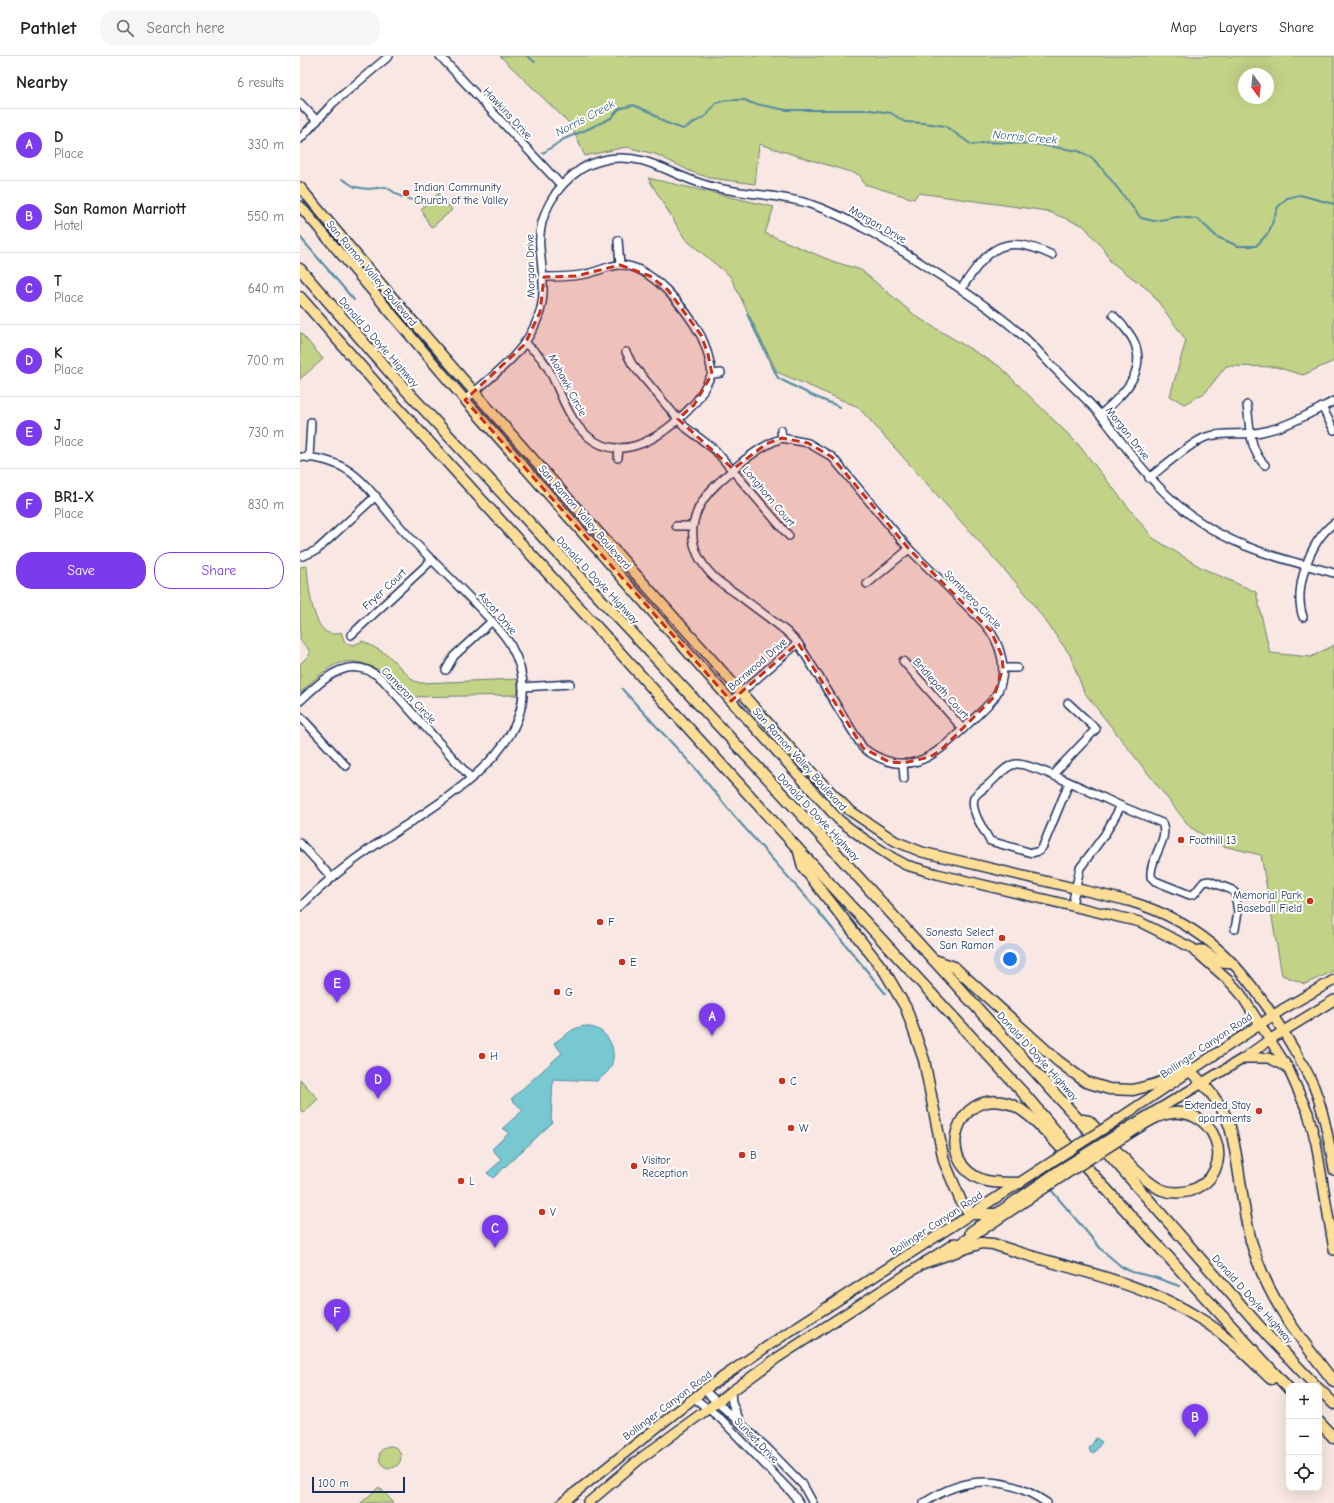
<!DOCTYPE html>
<meta charset="utf-8">
<style>
:root{--surface:#fff;--page:#f6f6f6;--text:#202124;--muted:#757577;--line:#e0e0e0;--accent:#7c3aed}
body{margin:0;font-family:"Comic Neue",sans-serif;background:var(--page);color:var(--text)}
.controls{position:absolute;right:12px;bottom:12px;display:grid;overflow:hidden;border-radius:8px;box-shadow:0 4px 16px #0002}
.controls button{width:36px;height:36px;display:grid;place-items:center;padding:0;border:0;border-bottom:1px solid var(--line);background:var(--surface);color:var(--text);font:20px sans-serif}
.compass{position:absolute;left:938px;top:12px;width:36px;height:36px;border-radius:50%;background:var(--surface);box-shadow:0 4px 16px #0002;rotate:165deg}
.scale{position:absolute;left:12px;bottom:10px;width:93px;box-sizing:border-box;padding-left:4px;border:2px solid #1b2f5e;border-top:0;font-size:11px;line-height:14px;white-space:nowrap;color:#1b2f5e;-webkit-text-stroke:3px #fff;paint-order:stroke}
.you{position:absolute;left:710px;top:903px;width:14px;height:14px;margin:-10px;border:3px solid #fff;border-radius:50%;background:#1a73e8;box-shadow:0 0 0 6px #1a73e833}
.badge{display:grid;place-items:center;width:26px;height:26px;border-radius:50%;background:var(--accent);color:#fff;font-size:13px;font-weight:700}
.pin{position:absolute;translate:-50% -33px;filter:drop-shadow(0 1px 2px #0008)}
.pin::after{content:'';position:absolute;top:21px;width:14px;height:12px;background:inherit;clip-path:polygon(0 0,100% 0,50% 100%)}
.list{margin:0;padding:0;list-style:none}
h2{display:flex;justify-content:space-between;align-items:center;height:52px;margin:0;padding:0 16px;font-size:17px}
h2 small{font-size:13px;font-weight:400;color:var(--muted)}
.list li{display:grid;grid-template-columns:26px 1fr auto;gap:12px;align-items:center;box-sizing:border-box;height:72px;padding:0 16px;border-top:1px solid var(--line)}
.list b{display:block;font-size:15px;white-space:nowrap}
.list p{margin:0;font-size:13px;white-space:nowrap;color:var(--muted)}
.list em{font-size:13px;font-style:normal;color:var(--muted)}
.actions{display:flex;gap:8px;padding:12px 16px}
.actions a{flex:1;padding:9px 0;border:1px solid var(--accent);border-radius:16px;text-align:center;font-size:14px;color:var(--accent)}
.actions .main{background:var(--accent);color:#fff}
.icon{flex:none;width:22px;height:22px;fill:none;stroke:currentColor;stroke-width:2;stroke-linecap:round;stroke-linejoin:round}
.map{position:relative;flex:none;width:1034px;height:1447px;overflow:hidden}
header{display:flex;align-items:center;gap:24px;box-sizing:border-box;height:56px;padding:0 20px;background:var(--surface);border-bottom:1px solid var(--line)}
header strong{font-size:19px}
nav{display:flex;gap:22px;margin-inline-start:auto;font-size:14px}
.search{width:280px;height:36px;background:var(--page);display:flex;align-items:center;gap:10px;box-sizing:border-box;padding:0 14px;border-radius:16px;color:var(--muted);font-size:15px}
main{display:flex}
aside{flex:1;background:var(--surface)}
.map>svg:first-child{display:block}
.green{fill:#c2d286;stroke:#6e8072;fill-rule:evenodd}
.water{fill:#77c8d0;stroke:#528ba2}
.lines{fill:none;stroke-linecap:round;stroke-linejoin:round}
.stream{stroke:#528ba2;stroke-width:2}
.minor-casing{stroke:#1b2f5e;stroke-width:10}
.major-casing{stroke:#1b2f5e;stroke-width:12}
.highway-casing{stroke:#1b2f5e;stroke-width:13}
.minor{stroke:#fff;stroke-width:7}
.major{stroke:#fcde96;stroke-width:9}
.highway{stroke:#fcde96;stroke-width:10}
.major-bridge-casing{stroke:#1b2f5e;stroke-width:12;stroke-linecap:butt}
.highway-bridge-casing{stroke:#1b2f5e;stroke-width:13;stroke-linecap:butt}
.major-bridge{stroke:#fcde96;stroke-width:9}
.highway-bridge{stroke:#fcde96;stroke-width:10}
.marked{fill:#c8321e;fill-opacity:0.2;stroke:#c8321e;stroke-width:3;stroke-dasharray:8 5;stroke-linejoin:round}
.poi-dot{fill:#c8321e;stroke:#fff;stroke-width:1.5}
.labels{text-anchor:middle;stroke-width:4;stroke-linejoin:round;paint-order:stroke}
.street-label{font-size:11px;fill:#1b2f5e;stroke:#fff}
.poi-label{font-size:11px;fill:#1b2f5e;stroke:#fff;text-anchor:start}
.water-label{font-size:12px;font-style:italic;fill:#375d80;stroke:#fff}
</style>
<header>
<strong>Pathlet</strong>
<div class="search"><svg class="icon" aria-label="search" viewBox="0 0 24 24"><circle cx="10" cy="10" r="6"/><path d="M15 15l6 6"/></svg>Search here</div>
<nav><a>Map</a><a>Layers</a><a>Share</a></nav>
</header>
<main>
<aside>
<h2>Nearby<small>6 results</small></h2>
<ul class="list">
<li><span class="badge">A</span><div><b>D</b><p>Place</p></div><em>330 m</em></li>
<li><span class="badge">B</span><div><b>San Ramon Marriott</b><p>Hotel</p></div><em>550 m</em></li>
<li><span class="badge">C</span><div><b>T</b><p>Place</p></div><em>640 m</em></li>
<li><span class="badge">D</span><div><b>K</b><p>Place</p></div><em>700 m</em></li>
<li><span class="badge">E</span><div><b>J</b><p>Place</p></div><em>730 m</em></li>
<li><span class="badge">F</span><div><b>BR1-X</b><p>Place</p></div><em>830 m</em></li>
</ul>
<div class="actions"><a class="main">Save</a><a>Share</a></div>
</aside>
<div class="map">
<svg width="1034" height="1447" viewBox="0 0 1034 1447">
<rect width="100%" height="100%" fill="#f8e7e3"/>
<filter id="ink" filterUnits="userSpaceOnUse"><feTurbulence type="fractalNoise" baseFrequency=".025" numOctaves="2"/><feDisplacementMap in="SourceGraphic" scale="8" xChannelSelector="R" yChannelSelector="G"/><feConvolveMatrix kernelMatrix="1 2 1 2 8 2 1 2 1" color-interpolation-filters="sRGB"/></filter>
<g filter="url(#ink)">
<g class="green">
<path d="M 200,0 L 1034,0 L 1034,305 L 1003,319 L 976,311 L 926,310 L 905,337 L 884,348 L 870,340 L 886,284 L 851,236 L 810,205 L 805,195 L 784,170 L 747,155 L 618,137 L 614,143 L 564,128 L 560,119 L 459,88 L 455,128 L 410,122 L 392,116 L 355,98 L 326,91 L 285,100 L 270,68 ZM 944,18 L 968,18 L 968,42 L 944,42 Z"/>
<path d="M 348,122 L 474,151 L 465,177 L 532,205 L 561,214 L 617,261 L 699,310 L 777,387 L 853,482 L 902,512 L 956,536 L 970,597 L 1011,601 L 1034,589 L 1034,915 L 1005,928 L 982,919 L 961,799 L 919,789 L 890,771 L 784,636 L 770,599 L 726,538 L 558,351 L 477,316 L 430,220 L 385,183 Z"/>
<path d="M 139,137 L 152,154 L 131,172 L 121,153 Z"/>
<path d="M 0,276 L 23,303 L 0,323 Z"/>
<path d="M 7,510 C 8,525 12,590 41,576 L 45,587 L 54,589 L 63,585 L 88,599 L 114,625 L 121,627 L 218,623 L 218,639 L 107,641 C 89,620 60,594 31,611 C 19,618 10,628 0,637 L 0,608 L 9,599 L 9,594 L 0,584 L 0,511 Z"/>
<path d="M 0,1023 L 18,1043 L 3,1057 L 0,1053 Z"/>
<circle cx="90" cy="1401" r="11"/>
<path d="M 79,1431 L 94,1447 L 61,1447 Z"/>
</g>
<g class="water">
<path d="M 284,970 C 288,971 293,971 297,973 C 312,980 318,1000 309,1014 C 306,1018 301,1021 297,1025 L 253,1023 L 251,1063 L 253,1066 L 193,1122 L 187,1117 L 202,1104 L 192,1093 L 209,1077 L 203,1072 L 223,1054 L 211,1043 L 262,997 L 254,987 L 274,973 Z"/>
<path d="M 796,1382 L 802,1386 L 794,1397 L 791,1397 L 789,1393 Z"/>
</g>
<g class="lines">
<g class="stream">
<path d="M 227,0 L 235,6"/>
<path d="M 243,97 L 264,83 L 288,73 L 311,62 L 319,53 L 333,49 L 352,57 L 364,66 L 383,73 L 407,59 L 416,47 L 426,44 L 445,44 L 451,47 L 486,54 L 570,54 L 591,57 L 605,66 L 624,67 L 645,70 L 672,89 L 687,86 L 735,88 L 779,95 L 792,102 L 800,110 L 841,162 L 854,165 L 877,161 L 898,163 L 917,181 L 938,190 L 956,190 L 959,187 L 969,176 L 978,151 L 987,142 L 1000,139 L 1034,148"/>
<path d="M 42,123 L 55,131 L 68,133 L 86,131 L 100,140 L 124,148"/>
<path d="M 0,181 L 54,244"/>
<path d="M 447,258 L 478,322 L 511,339 L 540,351"/>
<path d="M 322,633 L 394,711 L 435,761 L 513,849 L 585,937"/>
<path d="M 752,1135 L 802,1194 L 822,1211 L 832,1216 L 854,1221 L 879,1230"/>
</g>
<defs>
<g id="minor">
<path d="M 140,0 L 261,129"/>
<path d="M 0,47 L 17,65"/>
<path d="M 0,83 L 33,47 L 89,0"/>
<path d="M 318,184 L 320,209"/>
<path d="M 661,233 C 689,192 702,176 752,199"/>
<path d="M 225,288 C 255,306 257,343 277,369 C 314,416 362,382 393,349 C 401,341 406,328 412,318 C 410,305 407,292 401,280 C 387,254 351,208 319,209 C 307,210 297,216 286,218 C 273,221 258,221 244,221"/>
<path d="M 326,296 L 332,308 L 378,363 L 385,371 L 415,394 L 489,480"/>
<path d="M 412,318 L 421,317"/>
<path d="M 165,344 C 193,319 224,299 238,262 C 247,238 242,217 240,192 C 237,161 255,130 281,113 C 289,108 299,105 308,103 C 347,97 368,118 403,128 C 437,139 473,137 507,147 C 552,162 590,187 630,213 C 660,232 690,252 716,274 C 731,286 744,302 758,316 C 773,331 789,345 803,362 C 835,403 862,443 908,471 C 946,495 991,505 1034,517"/>
<path d="M 947,349 C 950,370 949,394 965,409"/>
<path d="M 1022,351 L 1034,374"/>
<path d="M 800,359 C 819,342 845,320 836,291 C 833,279 821,268 813,259"/>
<path d="M 481,374 L 482,382"/>
<path d="M 482,382 L 508,387 L 532,401 L 609,493 L 683,566 C 701,586 711,617 694,642 C 686,652 675,661 666,670 C 633,702 606,724 563,692 L 498,587 L 487,576 C 472,564 457,553 441,541 C 432,534 420,528 412,519 C 383,489 388,455 418,427 C 438,409 456,392 482,382 Z"/>
<path d="M 0,401 C 49,402 64,427 92,461 C 103,475 116,488 128,500 C 148,520 168,539 186,559 C 195,569 205,578 211,590 C 263,684 136,748 74,790 C 47,808 22,829 0,851"/>
<path d="M 9,402 L 11,366"/>
<path d="M 318,402 L 319,392"/>
<path d="M 849,422 C 862,412 891,386 906,381 C 924,375 943,380 961,376 C 987,371 1011,357 1034,345"/>
<path d="M 376,470 L 392,470"/>
<path d="M 3,500 L 17,494 L 76,440"/>
<path d="M 567,528 L 609,493"/>
<path d="M 1003,561 C 993,533 1010,485 1034,467"/>
<path d="M 51,579 L 132,504"/>
<path d="M 603,605 L 663,673"/>
<path d="M 703,612 L 717,612"/>
<path d="M 146,614 L 154,600 L 192,565"/>
<path d="M 223,631 L 270,628"/>
<path d="M 0,645 C 25,622 49,596 82,623 L 171,722"/>
<path d="M 431,645 L 498,587"/>
<path d="M 0,660 L 46,710"/>
<path d="M 603,707 L 604,723"/>
<path d="M 754,720 L 758,713 L 796,673 L 768,647"/>
<path d="M 769,727 L 743,790 L 739,795 L 732,797 L 690,785 C 684,774 670,755 674,742 C 676,737 685,732 689,728 C 697,721 706,709 716,708 C 731,706 803,742 821,750"/>
<path d="M 0,787 L 32,822"/>
<path d="M 772,849 L 780,812 L 805,778 L 821,750 L 862,767 C 870,784 849,802 851,821 L 855,825 L 890,839 L 894,838 L 904,826 L 909,825 L 932,834 L 935,837 L 938,856 L 935,873"/>
<path d="M 404,1334 L 467,1392 L 503,1429 L 513,1447"/>
<path d="M 431,1335 L 432,1347 L 440,1365"/>
<path d="M 394,1342 L 420,1362 L 493,1438 L 499,1447"/>
<path d="M 624,1447 C 665,1419 706,1419 747,1447"/>
</g>
<g id="major">
<path d="M 0,131 C 166,333 344,525 516,721 L 549,754 L 595,785 L 622,796 L 829,845 C 908,869 944,912 986,980 C 998,1001 1011,1019 1018,1042 C 1026,1065 1030,1090 1034,1114"/>
<path d="M 0,150 L 165,344 L 431,645 L 539,764 L 564,783 L 593,802 L 606,809 L 637,818 L 840,866 L 892,892 L 929,925 L 940,937 L 988,1012 L 1008,1057 L 1016,1087 L 1034,1194"/>
<path d="M 896,897 L 899,894 L 903,894 L 922,907 L 934,908"/>
<path d="M 946,1002 L 969,1002 L 985,1010"/>
<path d="M 811,1068 L 983,953 L 1034,924"/>
<path d="M 819,1077 L 944,1002 L 969,984 L 1034,944"/>
<path d="M 670,1176 L 761,1113"/>
<path d="M 262,1447 L 404,1334 L 484,1279 L 753,1105"/>
<path d="M 288,1447 L 341,1402 L 477,1302 L 655,1187"/>
</g>
<g id="highway">
<path d="M 0,213 L 92,319 L 500,757 L 779,1064 L 968,1280 L 1016,1330"/>
<path d="M 0,241 L 80,332 L 499,794 L 726,1040 L 786,1111 L 989,1333"/>
<path d="M 499,796 L 503,811 L 585,916 L 606,952 L 624,1004 L 644,1105 L 663,1150 L 672,1158 L 695,1158"/>
<path d="M 634,904 L 654,911 L 758,1005 L 786,1026 L 809,1033 L 833,1034 L 856,1028 L 889,1014 C 907,1031 922,1048 930,1071 C 940,1108 941,1148 951,1185 C 967,1243 998,1279 1034,1326"/>
<path d="M 783,1064 L 789,1065 C 806,1083 841,1125 862,1134 C 870,1137 880,1137 889,1135 C 943,1119 916,1038 857,1061 C 846,1066 834,1074 823,1081"/>
<path d="M 720,1127 C 707,1126 695,1128 683,1124 C 633,1106 657,1033 707,1047 C 729,1053 755,1086 771,1103"/>
<path d="M 650,1191 L 660,1188 L 765,1118"/>
<path d="M 626,1206 L 681,1187 L 693,1188 C 761,1212 837,1223 899,1262 C 926,1278 948,1301 971,1323"/>
<path d="M 1019,1333 L 1034,1348"/>
<path d="M 1019,1366 L 1034,1382"/>
</g>
</defs>
<use href="#minor" class="minor-casing"/>
<use href="#major" class="major-casing"/>
<use href="#highway" class="highway-casing"/>
<use href="#minor" class="minor"/>
<use href="#major" class="major"/>
<use href="#highway" class="highway"/>
<defs>
<g id="major-bridge">
<path d="M 753,1105 L 811,1068"/>
<path d="M 761,1113 L 819,1077"/>
</g>
<path id="highway-bridge" d="M 765,1118 L 823,1081"/>
</defs>
<use href="#major-bridge" class="major-bridge-casing"/>
<use href="#highway-bridge" class="highway-bridge-casing"/>
<use href="#major-bridge" class="major-bridge"/>
<use href="#highway-bridge" class="highway-bridge"/>
</g>
</g>
<path class="marked" d="M 320,209 L 350,220 L 368,234 L 401,279 L 408,298 L 412,318 L 394,349 L 378,363 L 433,413 L 466,388 L 482,382 L 508,387 L 532,401 L 609,493 L 691,575 L 702,600 L 703,612 L 694,641 L 641,694 L 630,701 L 603,707 L 589,706 L 563,692 L 498,587 L 431,645 L 165,344 L 225,288 L 240,256 L 244,221 L 276,220 Z"/>
<g class="poi-dot">
<circle cx="106" cy="137" r="4"/>
<circle cx="881" cy="784" r="4"/>
<circle cx="1010" cy="845" r="4"/>
<circle cx="300" cy="866" r="4"/>
<circle cx="702" cy="882" r="4"/>
<circle cx="322" cy="906" r="4"/>
<circle cx="257" cy="936" r="4"/>
<circle cx="182" cy="1000" r="4"/>
<circle cx="482" cy="1025" r="4"/>
<circle cx="959" cy="1055" r="4"/>
<circle cx="491" cy="1072" r="4"/>
<circle cx="442" cy="1099" r="4"/>
<circle cx="334" cy="1110" r="4"/>
<circle cx="161" cy="1125" r="4"/>
<circle cx="242" cy="1156" r="4"/>
</g>
<g class="labels">
<g class="street-label">
<text transform="translate(208 57) rotate(47)" y="4">Hawkins Drive</text>
<text transform="translate(578 168) rotate(30)" y="4">Morgan Drive</text>
<text transform="translate(230 210) rotate(-91)" y="4">Morgan Drive</text>
<text transform="translate(72 217) rotate(50)" y="4">San Ramon Valley Boulevard</text>
<text transform="translate(79 286) rotate(49)" y="4">Donald D Doyle Highway</text>
<text transform="translate(268 329) rotate(62)" y="4">Mohawk Circle</text>
<text transform="translate(828 377) rotate(52)" y="4">Morgan Drive</text>
<text transform="translate(469 440) rotate(50)" y="4">Longhorn Court</text>
<text transform="translate(285 461) rotate(49)" y="4">San Ramon Valley Boulevard</text>
<text transform="translate(298 524) rotate(47)" y="4">Donald D Doyle Highway</text>
<text transform="translate(84 533) rotate(-43)" y="4">Fryer Court</text>
<text transform="translate(673 543) rotate(46)" y="4">Sombrero Circle</text>
<text transform="translate(198 557) rotate(49)" y="4">Ascot Drive</text>
<text transform="translate(457 608) rotate(-41)" y="4">Barnwood Drive</text>
<text transform="translate(641 632) rotate(48)" y="4">Bridlepath Court</text>
<text transform="translate(109 639) rotate(46)" y="4">Cameron Circle</text>
<text transform="translate(500 703) rotate(48)" y="4">San Ramon Valley Boulevard</text>
<text transform="translate(519 761) rotate(47)" y="4">Donald D Doyle Highway</text>
<text transform="translate(906 989) rotate(-34)" y="4">Bollinger Canyon Road</text>
<text transform="translate(738 1000) rotate(48)" y="4">Donald D Doyle Highway</text>
<text transform="translate(636 1167) rotate(-33)" y="4">Bollinger Canyon Road</text>
<text transform="translate(953 1243) rotate(48)" y="4">Donald D Doyle Highway</text>
<text transform="translate(367 1349) rotate(-37)" y="4">Bollinger Canyon Road</text>
<text transform="translate(457 1384) rotate(46)" y="4">Sunset Drive</text>
</g>
<g class="poi-label">
<text x="114" y="135">Indian Community<tspan x="114" dy="13">Church of the Valley</tspan></text>
<text x="889" y="788">Foothill 13</text>
<text x="1002" y="843" text-anchor="end">Memorial Park<tspan x="1002" dy="13">Baseball Field</tspan></text>
<text x="308" y="870">F</text>
<text x="694" y="880" text-anchor="end">Sonesta Select<tspan x="694" dy="13">San Ramon</tspan></text>
<text x="330" y="910">E</text>
<text x="265" y="940">G</text>
<text x="190" y="1004">H</text>
<text x="490" y="1029">C</text>
<text x="951" y="1053" text-anchor="end">Extended Stay<tspan x="951" dy="13">apartments</tspan></text>
<text x="499" y="1076">W</text>
<text x="450" y="1103">B</text>
<text x="342" y="1108">Visitor<tspan x="342" dy="13">Reception</tspan></text>
<text x="169" y="1129">L</text>
<text x="250" y="1160">V</text>
</g>
<g class="water-label">
<text transform="translate(285 62) rotate(-28)" y="4">Norris Creek</text>
<text transform="translate(725 81) rotate(5)" y="4">Norris Creek</text>
</g>
</g>
</svg>
<div class="controls">
<button>+</button>
<button>−</button>
<button><svg class="icon" aria-label="locate" viewBox="0 0 24 24"><circle cx="12" cy="12" r="6"/><path d="M12 2v4M12 18v4M2 12h4M18 12h4"/></svg></button>
</div>
<svg class="compass" viewBox="-18 -18 36 36"><path d="M0-13l5 13h-10z" fill="#e53935"/><path d="M0 13l5-13h-10z" fill="#757577"/></svg>
<div class="scale">100 m</div>
<div class="you"></div>
<div class="pin badge" style="left:412px;top:980px">A</div>
<div class="pin badge" style="left:895px;top:1381px">B</div>
<div class="pin badge" style="left:195px;top:1192px">C</div>
<div class="pin badge" style="left:78px;top:1043px">D</div>
<div class="pin badge" style="left:37px;top:947px">E</div>
<div class="pin badge" style="left:37px;top:1276px">F</div>
</div>
</main>
